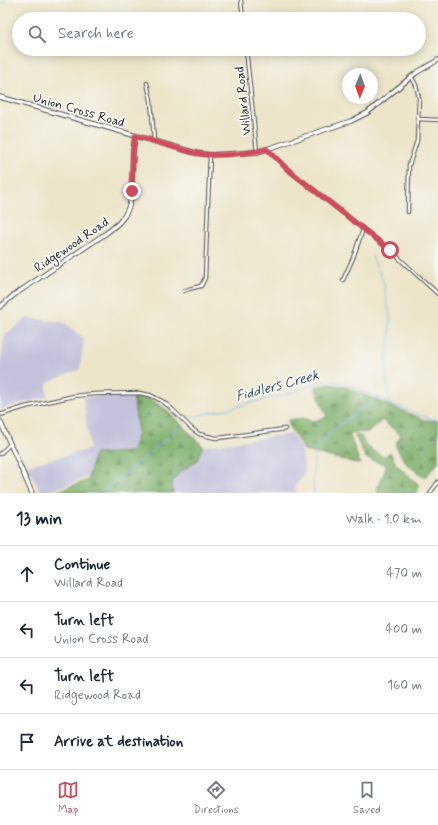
<!DOCTYPE html>
<meta charset="utf-8">
<style>
:root{--surface:#fff;--page:#f6f6f7;--text:#1f2937;--muted:#747a83;--line:#e0e1e3;--accent:#d1495b}
body{margin:0;font-family:Mynerve,sans-serif;background:var(--page);color:var(--text)}
.compass{position:absolute;left:342px;top:68px;width:36px;height:36px;border-radius:50%;background:var(--surface);box-shadow:0 2px 10px #0003;rotate:181deg}
.stop{position:absolute;width:12px;height:12px;margin:-9px;border:3px solid #d1495b;border-radius:50%;background:#fff}
.stop.end{background:#d1495b;border-color:#fff;box-shadow:0 1px 4px #0008}
.list{margin:0;padding:0;list-style:none}
h2{display:flex;justify-content:space-between;align-items:center;height:52px;margin:0;padding:0 16px;font-size:17px}
h2 small{font-size:13px;font-weight:400;color:var(--muted)}
.list li{display:grid;grid-template-columns:26px 1fr auto;gap:12px;align-items:center;box-sizing:border-box;height:56px;padding:0 16px;border-top:1px solid var(--line)}
.list b{display:block;font-size:15px;white-space:nowrap}
.list p{margin:0;font-size:13px;white-space:nowrap;color:var(--muted)}
.list em{font-size:13px;font-style:normal;color:var(--muted)}
.icon{flex:none;width:22px;height:22px;fill:none;stroke:currentColor;stroke-width:2;stroke-linecap:round;stroke-linejoin:round}
.map{position:relative;flex:none;width:438px;height:493px;overflow:hidden}
.search{position:absolute;background:var(--surface);box-shadow:0 2px 10px #0003;left:12px;right:12px;top:12px;height:44px;display:flex;align-items:center;gap:10px;box-sizing:border-box;padding:0 14px;border-radius:22px;color:var(--muted);font-size:15px}
.sheet{height:276px;background:var(--surface)}
nav{display:flex;justify-content:space-around;align-items:center;box-sizing:border-box;height:56px;border-top:1px solid var(--line);background:var(--surface);font-size:11px;color:var(--muted)}
nav a{display:grid;justify-items:center;gap:2px}
nav .on{color:var(--accent)}
.map>svg:first-child{display:block}
.industrial{fill:#c3c1db}
.forest{fill:url(#forest-firs);stroke:#546d4a}
.lines{fill:none;stroke-linecap:round;stroke-linejoin:round}
.stream{stroke:#76b9ec;stroke-width:1}
.street-casing{stroke:#484743;stroke-width:4.5}
.secondary-casing{stroke:#484743;stroke-width:5.5}
.street{stroke:#fff;stroke-width:2.5}
.secondary{stroke:#fff;stroke-width:3.5}
.route{stroke:#d1495b;stroke-width:5}
.labels{text-anchor:middle;stroke-width:3.5;stroke-linejoin:round;paint-order:stroke}
.street-label{font-size:13px;fill:#2b2b2b;stroke:#f6f6f2}
.water-label{font-size:14px;font-style:italic;fill:#425665;stroke:#f6f6f2}
</style>
<div class="map">
<svg width="438" height="493" viewBox="0 0 438 493">
<defs>
<pattern id="forest-firs" width="22" height="20" patternUnits="userSpaceOnUse"><rect width="22" height="20" fill="#7eaf6a"/><path d="M5 1l3.5 6h-7zM16 11l3.5 6h-7z" fill="#678f57"/></pattern>
</defs>
<rect width="100%" height="100%" fill="#f6f6f2"/>
<filter id="ink" filterUnits="userSpaceOnUse"><feTurbulence type="fractalNoise" baseFrequency=".025" numOctaves="2"/><feDisplacementMap in="SourceGraphic" scale="8" xChannelSelector="R" yChannelSelector="G"/><feConvolveMatrix kernelMatrix="1 2 1 2 8 2 1 2 1" color-interpolation-filters="sRGB"/></filter>
<filter id="wash" filterUnits="userSpaceOnUse"><feTurbulence type="fractalNoise" baseFrequency=".012" numOctaves="4" result="noise"/><feDisplacementMap in="SourceGraphic" scale="16" xChannelSelector="R" yChannelSelector="G"/><feGaussianBlur stdDeviation="0.9" result="paint"/><feColorMatrix in="noise" values="0 0 0 0 0 0 0 0 0 0 0 0 0 0 0 0 0 1.4 0 .05"/><feComposite in="paint" operator="in"/></filter>
<g filter="url(#wash)">
<rect width="100%" height="100%" fill="#ede5c9"/>
<g class="industrial">
<path d="M 27,318 L 63,322 L 84,338 L 80,369 L 47,383 L 47,397 L 0,409 L 0,363 L 5,335 Z"/>
<path d="M 133,395 L 138,433 L 131,452 L 94,454 L 88,477 L 45,493 L 42,493 L 26,466 L 90,449 L 83,397 Z"/>
<path d="M 292,434 L 302,451 L 305,473 L 295,486 L 296,493 L 173,493 L 172,483 L 178,474 L 197,460 L 203,446 Z"/>
</g>
<g class="forest">
<path d="M 330,384 L 343,386 L 425,420 L 438,421 L 438,463 L 424,478 L 405,462 L 395,445 L 401,435 L 382,420 L 369,432 L 349,433 L 360,464 L 305,451 L 290,428 L 288,420 L 302,418 L 314,421 L 327,417 L 315,387 Z"/>
<path d="M 133,395 L 150,399 L 167,410 L 203,446 L 197,460 L 178,474 L 172,483 L 173,493 L 53,493 L 88,480 L 94,454 L 131,452 L 138,433 Z"/>
<path d="M 355,436 L 361,436 L 366,446 L 383,457 L 390,452 L 396,464 L 419,485 L 417,493 L 377,493 C 377,482 385,477 386,465 L 366,458 Z"/>
</g>
<g class="lines">
<g class="stream">
<path d="M 0,5 L 1,3 L 5,2 L 7,0"/>
<path d="M 372,256 L 383,281 L 390,317 L 390,330 L 389,346 L 386,358 L 386,366 L 388,392 L 390,402"/>
<path d="M 188,417 L 200,415 L 212,412 L 228,409 L 253,402 L 282,396 L 320,382 L 334,381 L 345,384 L 410,411 L 428,418 L 438,420"/>
<path d="M 101,493 L 168,438 L 180,424"/>
<path d="M 314,493 L 313,476 L 314,460 L 317,448 L 320,443 L 339,425 L 378,398"/>
</g>
</g>
</g>
<g filter="url(#ink)">
<g class="lines">
<defs>
<g id="street">
<path d="M 241,0 L 243,19"/>
<path d="M 246,49 L 257,152"/>
<path d="M 147,83 L 151,100 L 154,141"/>
<path d="M 419,119 L 438,120"/>
<path d="M 267,149 L 286,168 L 390,250 L 438,294"/>
<path d="M 408,212 L 409,165 L 417,141 L 418,119 L 419,98 L 416,85 L 411,76"/>
<path d="M 343,280 L 353,258 L 363,229"/>
<path d="M 184,291 L 189,289 L 201,286 L 205,278 L 210,155"/>
<path d="M 0,415 L 25,407 L 74,396 L 94,394 L 139,393 L 150,395 L 162,401 L 171,408 L 191,428 L 199,434 L 207,436 L 216,438 L 226,437 L 285,429"/>
<path d="M 0,454 L 10,444"/>
<path d="M 430,493 L 438,482"/>
</g>
<g id="secondary">
<path d="M 0,97 L 196,153 L 210,155 L 257,152 L 267,149 L 351,121 L 367,113 L 416,73 L 438,60"/>
<path d="M 0,307 L 14,295 L 105,234 C 119,224 127,217 131,199 L 133,151 L 135,136"/>
<path d="M 0,421 L 32,493"/>
</g>
</defs>
<use href="#street" class="street-casing"/>
<use href="#secondary" class="secondary-casing"/>
<use href="#street" class="street"/>
<use href="#secondary" class="secondary"/>
</g>
</g>
<g class="lines" filter="url(#ink)">
<path class="route" d="M 132,191 L 133,151 L 135,136 C 155,141 175,148 195,153 C 216,157 247,154 267,149 L 286,168 L 390,250"/>
</g>
<g class="labels">
<g class="street-label">
<text transform="translate(242 101) rotate(-96)" y="5">Willard Road</text>
<text transform="translate(79 109) rotate(16)" y="5">Union Cross Road</text>
<text transform="translate(71 244) rotate(-34)" y="5">Ridgewood Road</text>
</g>
<g class="water-label">
<text transform="translate(277 385) rotate(-15)" y="5">Fiddlers Creek</text>
</g>
</g>
</svg>
<svg class="compass" viewBox="-18 -18 36 36"><path d="M0-13l5 13h-10z" fill="#e53935"/><path d="M0 13l5-13h-10z" fill="#747a83"/></svg>
<div class="stop" style="left:390px;top:250px"></div>
<div class="stop end" style="left:132px;top:191px"></div>
<div class="search"><svg class="icon" aria-label="search" viewBox="0 0 24 24"><circle cx="10" cy="10" r="6"/><path d="M15 15l6 6"/></svg>Search here</div>
</div>
<section class="sheet">
<h2>13 min<small>Walk · 1.0 km</small></h2>
<ul class="list">
<li><svg class="icon" aria-label="ahead" viewBox="0 0 24 24"><path d="M12 20V5M6 11l6-6 6 6"/></svg><div><b>Continue</b><p>Willard Road</p></div><em>470 m</em></li>
<li><svg class="icon" aria-label="left" viewBox="0 0 24 24"><path d="M17 20v-9H6M10 6l-5 5 5 5"/></svg><div><b>Turn left</b><p>Union Cross Road</p></div><em>400 m</em></li>
<li><svg class="icon" aria-label="left" viewBox="0 0 24 24"><path d="M17 20v-9H6M10 6l-5 5 5 5"/></svg><div><b>Turn left</b><p>Ridgewood Road</p></div><em>160 m</em></li>
<li><svg class="icon" aria-label="arrive" viewBox="0 0 24 24"><path d="M6 21V4h12l-3 4 3 4H6"/></svg><div><b>Arrive at destination</b></div></li>
</ul>
</section>
<nav>
<a class="on"><svg class="icon" aria-label="map" viewBox="0 0 24 24"><path d="M3 6l6-2 6 2 6-2v14l-6 2-6-2-6 2zM9 4v14M15 6v14"/></svg>Map</a>
<a><svg class="icon" aria-label="directions" viewBox="0 0 24 24"><path d="M12 3l9 9-9 9-9-9zM9 14v-3h6M13 9l2 2-2 2"/></svg>Directions</a>
<a><svg class="icon" aria-label="saved" viewBox="0 0 24 24"><path d="M7 4h10v16l-5-4-5 4z"/></svg>Saved</a>
</nav>
